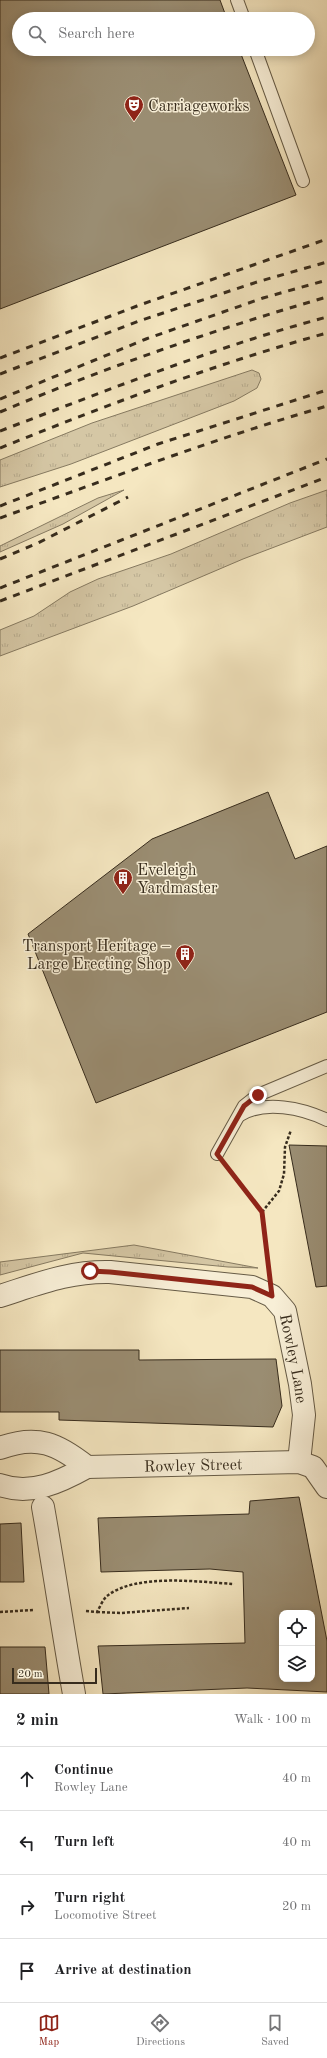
<!DOCTYPE html>
<meta charset="utf-8">
<style>
:root{--surface:#fff;--page:#f2f2f2;--text:#202124;--muted:#757577;--line:#e0e0e0;--accent:#8f2418}
body{margin:0;font-family:"Old Standard TT",serif;background:var(--page);color:var(--text)}
.controls{position:absolute;right:12px;bottom:12px;display:grid;overflow:hidden;border-radius:8px;box-shadow:0 2px 10px #0003}
.controls button{width:36px;height:36px;display:grid;place-items:center;padding:0;border:0;border-bottom:1px solid var(--line);background:var(--surface);color:var(--text);font:20px sans-serif}
.scale{position:absolute;left:12px;bottom:10px;width:85px;box-sizing:border-box;padding-left:4px;border:2px solid #372c1d;border-top:0;font-size:11px;line-height:14px;white-space:nowrap;color:#372c1d;-webkit-text-stroke:3px #f8efd7;paint-order:stroke}
.stop{position:absolute;width:12px;height:12px;margin:-9px;border:3px solid #8f2418;border-radius:50%;background:#fff}
.stop.end{background:#8f2418;border-color:#fff;box-shadow:0 1px 4px #0008}
.list{margin:0;padding:0;list-style:none}
h2{display:flex;justify-content:space-between;align-items:center;height:52px;margin:0;padding:0 16px;font-size:17px}
h2 small{font-size:13px;font-weight:400;color:var(--muted)}
.list li{display:grid;grid-template-columns:26px 1fr auto;gap:12px;align-items:center;box-sizing:border-box;height:64px;padding:0 16px;border-top:1px solid var(--line)}
.list b{display:block;font-size:15px;white-space:nowrap}
.list p{margin:0;font-size:13px;white-space:nowrap;color:var(--muted)}
.list em{font-size:13px;font-style:normal;color:var(--muted)}
.icon{flex:none;width:22px;height:22px;fill:none;stroke:currentColor;stroke-width:2;stroke-linecap:round;stroke-linejoin:round}
.map{position:relative;flex:none;width:327px;height:1694px;overflow:hidden}
.search{position:absolute;background:var(--surface);box-shadow:0 2px 10px #0003;left:12px;right:12px;top:12px;height:44px;display:flex;align-items:center;gap:10px;box-sizing:border-box;padding:0 14px;border-radius:22px;color:var(--muted);font-size:15px}
.sheet{height:308px;background:var(--surface)}
nav{display:flex;justify-content:space-around;align-items:center;box-sizing:border-box;height:56px;border-top:1px solid var(--line);background:var(--surface);font-size:11px;color:var(--muted)}
nav a{display:grid;justify-items:center;gap:2px}
nav .on{color:var(--accent)}
.map>svg:first-child{display:block}
.grass{fill:url(#grass-tufts);stroke:#867a61}
.building{fill:#9a8d72;stroke:#372c1d;fill-rule:evenodd}
.lines{fill:none;stroke-linecap:round;stroke-linejoin:round}
.lane-casing{stroke:#665b46;stroke-width:14}
.street-casing{stroke:#665b46;stroke-width:24}
.path{stroke:#372c1d;stroke-width:2.5;stroke-dasharray:3 2;stroke-linecap:butt}
.lane{stroke:#f8efd7;stroke-width:12}
.street{stroke:#f8efd7;stroke-width:22}
.rail{stroke:#372c1d;stroke-width:3;stroke-dasharray:7 7;stroke-linecap:butt}
.route{stroke:#8f2418;stroke-width:5}
.labels{text-anchor:middle;stroke-width:3;stroke-linejoin:round;paint-order:stroke}
.poi-label{font-size:16px;fill:#372c1d;stroke:#f8efd7;text-anchor:start}
.street-label{font-size:16px;fill:#372c1d;stroke:#f8efd7}
</style>
<div class="map">
<svg width="327" height="1694" viewBox="0 0 327 1694">
<defs>
<pattern id="grass-tufts" width="24" height="20" patternUnits="userSpaceOnUse"><rect width="24" height="20" fill="#d5c7a5"/><path d="M3 7l-1-3M5 7V3M7 7l1-3M15 17l-1-3M17 17v-4M19 17l1-3" fill="none" stroke="#b7ab8e"/></pattern>
</defs>
<rect width="100%" height="100%" fill="#f5e7c1"/>
<filter id="stains"><feTurbulence type="fractalNoise" baseFrequency=".005" numOctaves="4"/><feColorMatrix values="0 0 0 0 .2 0 0 0 0 .09 0 0 0 0 .02 0 0 0 .5 -.17"/></filter>
<radialGradient id="worn" r=".72"><stop offset=".6" stop-color="#630" stop-opacity="0"/><stop offset="1" stop-color="#630" stop-opacity=".3"/></radialGradient>
<g class="grass">
<path d="M 252,370 L 259,373 L 261,379 L 257,388 L 234,401 L 71,464 L 0,487 L 0,460 L 92,423 Z"/>
<path d="M 124,490 L 63,524 L 0,552 L 0,546 L 98,498 Z"/>
<path d="M 327,490 L 327,527 L 243,559 L 133,606 L 0,656 L 0,630 L 34,616 L 70,592 L 98,579 L 171,554 L 290,503 Z"/>
<path d="M 134,1245 L 258,1268 L 228,1267 L 83,1253 L 0,1275 L 0,1262 Z"/>
</g>
<g class="building">
<path d="M 0,0 L 220,0 L 227,19 L 19,19 L 19,49 L 239,49 L 296,195 L 0,309 Z"/>
<path d="M 268,792 L 295,859 L 327,846 L 327,1012 L 96,1103 L 28,934 L 152,839 Z"/>
<path d="M 289,1145 L 327,1146 L 327,1286 L 316,1287 Z"/>
<path d="M 0,1350 L 139,1350 L 139,1360 L 276,1359 L 282,1406 L 273,1427 L 59,1420 L 59,1412 L 0,1412 Z"/>
<path d="M 299,1497 L 327,1641 L 327,1692 L 247,1688 L 103,1694 L 98,1646 L 245,1643 L 243,1572 L 210,1569 L 101,1572 L 98,1518 L 249,1514 L 250,1501 ZM 282,1613 L 312,1613 L 312,1679 L 282,1679 Z"/>
<path d="M 21,1523 L 24,1582 L 0,1582 L 0,1524 Z"/>
<path d="M 0,1647 L 45,1647 L 49,1694 L 0,1694 Z"/>
</g>
<g class="lines">
<defs>
<g id="lane">
<path d="M 237,0 L 244,19"/>
<path d="M 255,49 L 303,181"/>
<path d="M 240,1115 C 265,1100 302,1108 327,1120"/>
<path d="M 217,1154 L 244,1106 L 258,1095 L 327,1066"/>
</g>
<g id="street">
<path id="s1" d="M 0,1296 C 38,1284 70,1271 110,1272 L 252,1287 L 272,1296 L 285,1311 L 300,1384 L 304,1415 L 299,1462"/>
<path d="M 0,1448 C 37,1434 58,1444 87,1467"/>
<path id="s2" d="M 0,1485 C 31,1496 60,1482 87,1467 L 299,1462 L 313,1467 L 327,1487"/>
<path d="M 43,1507 C 54,1569 63,1632 74,1694"/>
</g>
</defs>
<use href="#lane" class="lane-casing"/>
<use href="#street" class="street-casing"/>
<g class="path">
<path d="M 230,1171 L 262,1212 L 268,1266"/>
<path d="M 262,1212 L 279,1191 L 284,1174 L 285,1147 L 291,1130"/>
<path d="M 86,1611 L 97,1612 C 100,1607 103,1599 107,1596 C 136,1573 199,1582 234,1584"/>
<path d="M 0,1612 L 33,1610"/>
<path d="M 97,1612 L 121,1613 L 189,1608"/>
</g>
<use href="#lane" class="lane"/>
<use href="#street" class="street"/>
<g class="rail">
<path d="M 0,358 L 137,306 L 327,239"/>
<path d="M 0,374 L 139,321 L 257,282 L 327,262"/>
<path d="M 0,399 L 146,339 L 263,298 L 327,280"/>
<path d="M 0,412 C 107,367 216,329 327,297"/>
<path d="M 0,431 C 108,390 215,347 327,317"/>
<path d="M 0,448 C 107,405 215,364 327,333"/>
<path d="M 0,506 L 158,444 L 327,390"/>
<path d="M 0,518 C 108,479 216,438 327,406"/>
<path d="M 0,559 L 38,543 L 128,497"/>
<path d="M 0,588 L 327,459"/>
<path d="M 0,601 L 327,477"/>
</g>
</g>
<g class="lines">
<path class="route" d="M 90,1271 L 110,1272 L 252,1287 L 272,1296 L 262,1212 L 217,1154 L 244,1106 L 258,1095"/>
</g>
<defs>
<symbol id="theatre-pin" viewBox="-11 -11 22 30"><path d="M0 17L-7.5 6A9.5 9.5 0 1 1 7.5 6Z" fill="#8f2418" stroke="#f8efd7"/><path d="M-5-5.5Q0-4 5-5.5V0Q5 5 0 6Q-5 5-5 0ZM-3.3-2.5H-1v1.5H-3.3ZM1-2.5H3.3v1.5H1ZM-2.8 1Q0 5.5 2.8 1Z" fill="#fff"/></symbol>
<symbol id="building-pin" viewBox="-11 -11 22 30"><path d="M0 17L-7.5 6A9.5 9.5 0 1 1 7.5 6Z" fill="#8f2418" stroke="#f8efd7"/><path d="M-4-6H4V6H1V3H-1V6H-4ZM-2.5-4.3h1.7v1.8h-1.7ZM.8-4.3h1.7v1.8H.8ZM-2.5-1h1.7V.8h-1.7ZM.8-1h1.7V.8H.8Z" fill="#fff"/></symbol>
</defs>
<g fill-rule="evenodd">
<use href="#theatre-pin" x="123" y="94" width="22" height="30"/>
<use href="#building-pin" x="112" y="867" width="22" height="30"/>
<use href="#building-pin" x="174" y="943" width="22" height="30"/>
</g>
<g class="labels">
<g class="poi-label">
<text x="148" y="111">Carriageworks</text>
<text x="137" y="875">Eveleigh<tspan x="137" dy="18">Yardmaster</tspan></text>
<text x="171" y="951" text-anchor="end">Transport Heritage –<tspan x="171" dy="18">Large Erecting Shop</tspan></text>
</g>
<g class="street-label">
<text dy="6" stroke="none"><textPath href="#s1" startOffset="346">Rowley Lane</textPath></text>
<text dy="6" stroke="none"><textPath href="#s2" startOffset="198">Rowley Street</textPath></text>
</g>
</g>
<rect width="100%" height="100%" filter="url(#stains)"/>
<rect width="100%" height="100%" fill="url(#worn)"/>
</svg>
<div class="controls">
<button><svg class="icon" aria-label="locate" viewBox="0 0 24 24"><circle cx="12" cy="12" r="6"/><path d="M12 2v4M12 18v4M2 12h4M18 12h4"/></svg></button>
<button><svg class="icon" aria-label="layers" viewBox="0 0 24 24"><path d="M12 4l9 5-9 5-9-5zM3 14l9 5 9-5"/></svg></button>
</div>
<div class="scale">20 m</div>
<div class="stop" style="left:90px;top:1271px"></div>
<div class="stop end" style="left:258px;top:1095px"></div>
<div class="search"><svg class="icon" aria-label="search" viewBox="0 0 24 24"><circle cx="10" cy="10" r="6"/><path d="M15 15l6 6"/></svg>Search here</div>
</div>
<section class="sheet">
<h2>2 min<small>Walk · 100 m</small></h2>
<ul class="list">
<li><svg class="icon" aria-label="ahead" viewBox="0 0 24 24"><path d="M12 20V5M6 11l6-6 6 6"/></svg><div><b>Continue</b><p>Rowley Lane</p></div><em>40 m</em></li>
<li><svg class="icon" aria-label="left" viewBox="0 0 24 24"><path d="M17 20v-9H6M10 6l-5 5 5 5"/></svg><div><b>Turn left</b></div><em>40 m</em></li>
<li><svg class="icon" aria-label="right" viewBox="0 0 24 24"><path d="M7 20v-9h11M14 6l5 5-5 5"/></svg><div><b>Turn right</b><p>Locomotive Street</p></div><em>20 m</em></li>
<li><svg class="icon" aria-label="arrive" viewBox="0 0 24 24"><path d="M6 21V4h12l-3 4 3 4H6"/></svg><div><b>Arrive at destination</b></div></li>
</ul>
</section>
<nav>
<a class="on"><svg class="icon" aria-label="map" viewBox="0 0 24 24"><path d="M3 6l6-2 6 2 6-2v14l-6 2-6-2-6 2zM9 4v14M15 6v14"/></svg>Map</a>
<a><svg class="icon" aria-label="directions" viewBox="0 0 24 24"><path d="M12 3l9 9-9 9-9-9zM9 14v-3h6M13 9l2 2-2 2"/></svg>Directions</a>
<a><svg class="icon" aria-label="saved" viewBox="0 0 24 24"><path d="M7 4h10v16l-5-4-5 4z"/></svg>Saved</a>
</nav>
